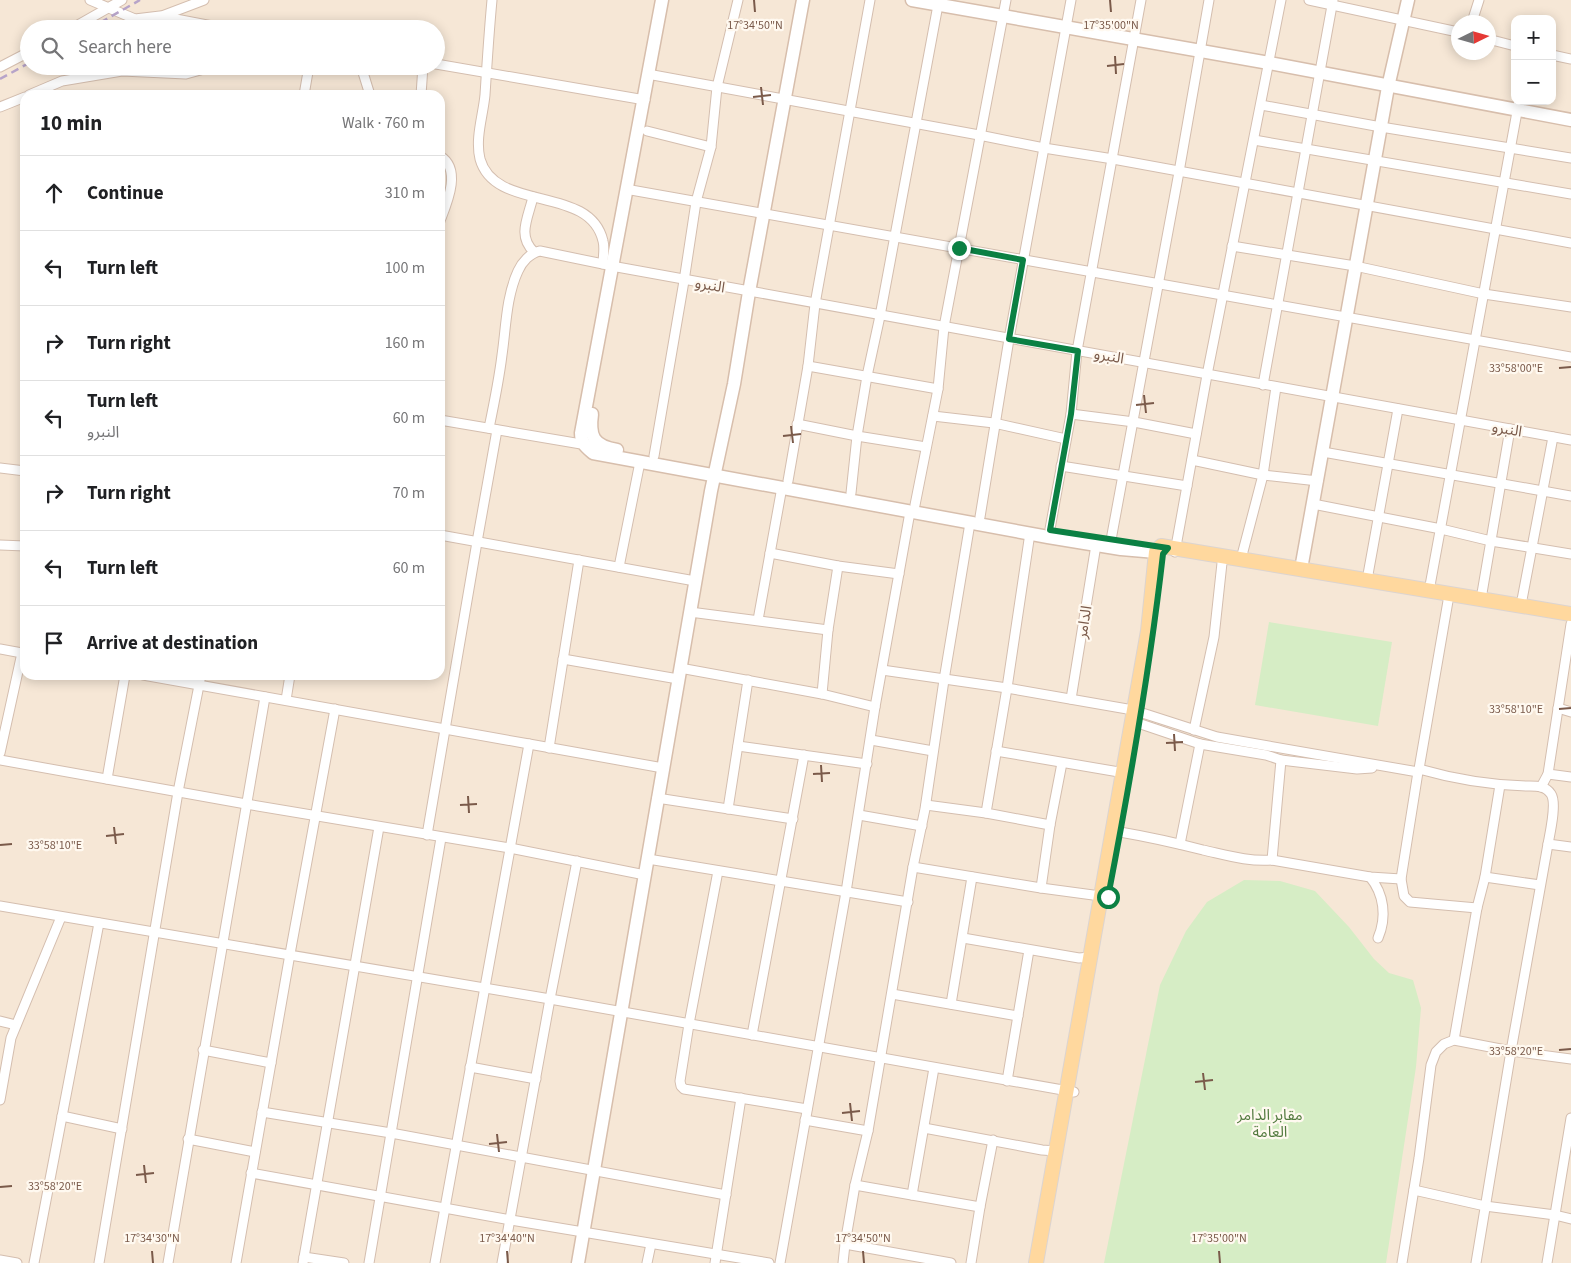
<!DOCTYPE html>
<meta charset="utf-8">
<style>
:root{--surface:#fff;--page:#f2f2f2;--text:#202124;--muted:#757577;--line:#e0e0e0}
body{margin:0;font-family:"Source Sans 3","Noto Sans Arabic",sans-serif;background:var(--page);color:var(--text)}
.controls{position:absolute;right:15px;top:15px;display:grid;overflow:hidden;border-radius:10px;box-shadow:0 2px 12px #0003}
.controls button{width:45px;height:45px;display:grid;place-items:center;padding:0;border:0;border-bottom:1px solid var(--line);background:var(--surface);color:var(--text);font:25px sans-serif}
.compass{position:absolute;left:1451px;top:15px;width:45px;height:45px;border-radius:50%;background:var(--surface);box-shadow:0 2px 12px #0003;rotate:85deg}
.stop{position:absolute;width:15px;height:15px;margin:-11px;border:4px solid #0b8043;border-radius:50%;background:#fff}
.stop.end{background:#0b8043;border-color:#fff;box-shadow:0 1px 5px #0008}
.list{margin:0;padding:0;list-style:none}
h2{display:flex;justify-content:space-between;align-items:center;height:65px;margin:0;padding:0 20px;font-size:21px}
h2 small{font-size:16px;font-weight:400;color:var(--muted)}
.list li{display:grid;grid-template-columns:32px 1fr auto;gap:15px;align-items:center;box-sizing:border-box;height:75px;padding:0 20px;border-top:1px solid var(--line)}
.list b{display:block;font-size:19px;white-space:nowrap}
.list p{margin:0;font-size:16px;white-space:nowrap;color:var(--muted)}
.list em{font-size:16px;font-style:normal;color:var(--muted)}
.icon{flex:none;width:28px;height:28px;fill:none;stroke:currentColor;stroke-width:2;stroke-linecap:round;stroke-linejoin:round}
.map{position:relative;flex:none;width:1571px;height:1263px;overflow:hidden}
.search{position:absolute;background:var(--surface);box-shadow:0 2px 12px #0003;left:20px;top:20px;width:425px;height:55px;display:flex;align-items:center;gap:12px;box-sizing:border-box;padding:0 18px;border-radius:28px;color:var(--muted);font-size:19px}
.panel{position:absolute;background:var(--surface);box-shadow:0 2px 12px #0003;left:20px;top:90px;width:425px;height:590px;border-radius:15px}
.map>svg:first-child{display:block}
.residential{fill:#f6e7d6;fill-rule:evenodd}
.green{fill:#d6edc5}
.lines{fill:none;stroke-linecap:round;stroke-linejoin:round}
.street-casing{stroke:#d4beaf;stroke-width:11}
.secondary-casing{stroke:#d7beac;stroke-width:15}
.primary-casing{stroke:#dcd4d0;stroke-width:16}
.street{stroke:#fff;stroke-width:9}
.secondary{stroke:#fff;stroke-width:12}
.primary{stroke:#ffd89e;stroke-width:14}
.rail{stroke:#b7a4c9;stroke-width:2.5;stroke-dasharray:8 5;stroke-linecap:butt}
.route{stroke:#0b8043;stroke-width:6}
.ticks{fill:none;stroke:#7a5a4a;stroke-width:2}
.labels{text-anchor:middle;stroke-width:4.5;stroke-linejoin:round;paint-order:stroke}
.street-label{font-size:15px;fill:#7a5a4a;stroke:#fff9f0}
.park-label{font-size:15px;fill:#527a3e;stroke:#fff9f0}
.ticks-label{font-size:12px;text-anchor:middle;fill:#7a5a4a;stroke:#fff9f0;stroke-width:4.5;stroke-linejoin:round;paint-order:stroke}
</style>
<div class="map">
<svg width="1571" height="1263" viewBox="0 0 1571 1263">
<rect width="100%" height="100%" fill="#fef5e8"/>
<path class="residential" d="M 0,0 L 1571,0 L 1571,1263 L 0,1263 ZM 1515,19 L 1552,19 L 1552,101 L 1515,101 ZM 1458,22 L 1488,22 L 1488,52 L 1458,52 ZM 29,29 L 436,29 L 436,66 L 29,66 ZM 25,95 L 440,95 L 440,675 L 25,675 Z"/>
<g class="green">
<path d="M 1269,622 L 1392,642 L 1378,726 L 1255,705 Z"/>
<path d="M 1244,880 L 1280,881 L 1315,891 L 1349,927 L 1374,959 L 1389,973 L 1413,980 L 1421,1008 L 1416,1067 L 1386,1263 L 1104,1263 L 1160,985 L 1186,931 L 1207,902 Z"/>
</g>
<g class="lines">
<defs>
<g id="street">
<path d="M 90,0 L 135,19 L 160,16 L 228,29"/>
<path d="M 492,0 C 489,32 487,63 485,95 C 483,116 475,138 480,159 C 495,213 590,184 603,241 C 605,248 603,257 603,264"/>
<path d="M 1309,0 L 1458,32"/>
<path d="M 162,16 L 204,0"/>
<path d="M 1472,22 L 1479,0"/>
<path d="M 71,29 L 122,0"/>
<path d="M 1488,39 L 1515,46"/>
<path d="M 1552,55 L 1571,59"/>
<path d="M 436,64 L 645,100"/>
<path d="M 361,66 L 370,95"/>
<path d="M 0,67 L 29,52"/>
<path d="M 653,75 L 979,135 L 1044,148 L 1113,159 L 1571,243"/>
<path d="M 29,95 L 62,81 L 122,71 L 186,74 L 215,66"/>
<path d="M 304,95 L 309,66"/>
<path d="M 421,95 L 423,66"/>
<path d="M 1261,105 L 1381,127 L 1571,158"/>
<path d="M 0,107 L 25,97"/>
<path d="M 647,131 L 711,147"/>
<path d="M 1254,140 L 1571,194"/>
<path d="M 440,156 C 462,169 447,203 440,221"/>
<path d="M 631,190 L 1571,357"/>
<path d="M 533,197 C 528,218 517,236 534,252"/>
<path d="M 1232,246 L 1355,266 L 1484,294 L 1571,307"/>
<path d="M 617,267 L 1571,440"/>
<path d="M 808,366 L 938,389"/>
<path d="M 1263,385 L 1333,0"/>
<path d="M 1071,414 L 1134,422 L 1196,434"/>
<path d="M 933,416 L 994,423 L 1066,439"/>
<path d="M 440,420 L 587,445"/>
<path d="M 797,424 L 857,436 L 926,447"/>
<path d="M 489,428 C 494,404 499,380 502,355 C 506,328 506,297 518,271 C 522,262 530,253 540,251 L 608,265"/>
<path d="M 1323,452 L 1571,496"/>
<path d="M 654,456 L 684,281 L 696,202 L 711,147 L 717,87 L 738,0"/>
<path d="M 1192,460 L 1263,475 L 1318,481"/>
<path d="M 1061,466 L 1187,486"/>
<path d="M 0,468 L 25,471"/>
<path d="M 788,481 L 808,366 L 815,304 L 870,0"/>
<path d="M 851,493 L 857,436 L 867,376 L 880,316 L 938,5"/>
<path d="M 1313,504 L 1441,529 L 1491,541 L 1571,554"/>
<path d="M 915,505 L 938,389 L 944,327 L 1006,0"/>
<path d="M 980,517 L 1009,339 L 1071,0"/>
<path d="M 1050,529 L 1071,414 L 1077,351 L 1141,0"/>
<path d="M 1030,533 L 1007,688 L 986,813 L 1050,825"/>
<path d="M 440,535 L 695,581"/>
<path d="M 1111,540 L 1179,172 L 1209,0"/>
<path d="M 0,545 L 25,546"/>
<path d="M 1175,552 L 1207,375 L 1281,0"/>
<path d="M 770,553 L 838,566 L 899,574"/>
<path d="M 1241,559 L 1263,475 L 1276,387"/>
<path d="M 619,567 L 640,462"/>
<path d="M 1367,580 L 1398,409"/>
<path d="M 1429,591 L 1519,101"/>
<path d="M 1481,599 L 1510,429"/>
<path d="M 1521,605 L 1553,437"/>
<path d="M 690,612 L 828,630"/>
<path d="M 758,620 L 782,487"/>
<path d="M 0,649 L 22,653"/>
<path d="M 563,659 L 678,679"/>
<path d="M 680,668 L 822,694 L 875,707"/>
<path d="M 882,670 L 1007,688 L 1133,710 L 1217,737 L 1418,772 L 1419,769 C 1454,779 1489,785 1526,786 C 1535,786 1545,785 1551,794 C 1557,803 1550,833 1548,844 L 1511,1051 L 1476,1263"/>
<path d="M 143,675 L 529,744 L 435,1263"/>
<path d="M 822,694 L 828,630 L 838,566"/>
<path d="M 1071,699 L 1096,545"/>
<path d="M 286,700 L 290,675"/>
<path d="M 1558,708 L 1571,712"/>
<path d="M 1132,721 L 1200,744 L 1266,755 L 1281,760 L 1272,860"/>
<path d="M 1194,730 L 1214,637 L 1222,563"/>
<path d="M 871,740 L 933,751"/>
<path d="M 529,744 L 663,768"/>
<path d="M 738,746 L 867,764"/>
<path d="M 549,748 L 579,560"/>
<path d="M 996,751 L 1119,772 L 1123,770"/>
<path d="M 0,753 L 22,653 L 25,653"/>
<path d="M 0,760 L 246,804 L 510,848 L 645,875"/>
<path d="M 1281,760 L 1357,769 L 1372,768"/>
<path d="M 1419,769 L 1448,601"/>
<path d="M 1418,772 L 1401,879 L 1404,896 L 1410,902 L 1477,908"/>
<path d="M 1548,774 L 1571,777"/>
<path d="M 107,779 L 125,675"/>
<path d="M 1541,787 L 1548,774 L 1571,624"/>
<path d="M 657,798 L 793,819"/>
<path d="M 926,805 L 986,813"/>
<path d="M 728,809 L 748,680"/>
<path d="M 859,815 L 922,826"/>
<path d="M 1120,832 C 1149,837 1176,843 1203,850 C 1226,855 1249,862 1272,860 L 1370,877 L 1401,879"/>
<path d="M 427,835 L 477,542 L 497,430"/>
<path d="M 1180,844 L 1200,744"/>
<path d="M 1548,844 L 1571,847"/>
<path d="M 648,859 L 908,902"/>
<path d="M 913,867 L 1041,888 L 1108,897"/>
<path d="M 718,871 L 689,1024 L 680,1081 L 681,1086 L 684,1089 L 807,1109"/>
<path d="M 1370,877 C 1384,894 1387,917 1378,938"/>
<path d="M 1485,877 L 1540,885"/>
<path d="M 1041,888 L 1050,825 L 1062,763"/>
<path d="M 0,906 L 550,999 L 1074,1092"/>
<path d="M 963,938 L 1079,958 L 1090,957"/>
<path d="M 892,994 L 1018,1016"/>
<path d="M 951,1004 L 972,877"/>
<path d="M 0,1021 L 16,1025"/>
<path d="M 752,1035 L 804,755"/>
<path d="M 1454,1040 L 1477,908 L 1485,877 L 1500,785"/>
<path d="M 203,1050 L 271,1063"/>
<path d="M 470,1067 L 536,1079"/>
<path d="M 1007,1081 L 1029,950"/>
<path d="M 0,1100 L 11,1038 L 61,917"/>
<path d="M 262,1112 L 391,1133 L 726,1195"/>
<path d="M 62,1116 L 122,1129"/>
<path d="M 805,1120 L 868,1131"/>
<path d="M 924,1128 L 1042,1150 L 1056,1151"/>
<path d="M 188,1139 L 255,1152"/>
<path d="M 251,1173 L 511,1220 L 769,1263"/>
<path d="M 855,1185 L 980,1207"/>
<path d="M 1414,1190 L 1485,1206 L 1555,1215 L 1571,1219"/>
<path d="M 912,1195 L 934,1068"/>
<path d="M 845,1244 L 951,1263"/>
<path d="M 304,1257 L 344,1263"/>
<path d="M 0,1260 L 17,1263"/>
<path d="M 34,1263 L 99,923"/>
<path d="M 99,1263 L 178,792 L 201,675"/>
<path d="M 168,1263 L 265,697"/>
<path d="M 236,1263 L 290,954 L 335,709"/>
<path d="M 303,1263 L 379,827"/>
<path d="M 369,1263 L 441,838"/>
<path d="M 502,1263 L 550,999 L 577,861"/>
<path d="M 647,1263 L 651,1244"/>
<path d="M 715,1263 L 741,1098"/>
<path d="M 780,1263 L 846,892 L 875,707 L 910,512"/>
<path d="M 843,1263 L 845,1244 L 855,1185 L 868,1131 L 913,867 L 925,809 L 944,680 L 970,523"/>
<path d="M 971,1263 L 980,1207 L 993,1140"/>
<path d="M 1402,1263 L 1419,1158 L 1431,1065 L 1436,1052 L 1444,1044 L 1454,1040 L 1511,1051 L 1571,1059"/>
<path d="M 1547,1263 L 1571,1118"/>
</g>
<g id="secondary">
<path d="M 662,0 L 581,433 C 581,443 586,447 593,453 L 1048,537 L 1121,549 L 1156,552"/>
<path d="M 912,0 L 1269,63 L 1571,120"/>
<path d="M 592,414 C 589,436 593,446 617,450"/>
<path d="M 1301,569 L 1388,87 L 1408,0"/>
<path d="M 578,1263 L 711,491 L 734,384 L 749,292 L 803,0"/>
</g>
<path id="primary" d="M 1036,1263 L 1148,631 L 1156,552 L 1161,546 L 1571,614"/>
</defs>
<use href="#street" class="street-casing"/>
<use href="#secondary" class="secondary-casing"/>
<use href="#primary" class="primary-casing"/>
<use href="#street" class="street"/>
<use href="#secondary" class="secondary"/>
<use href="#primary" class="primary"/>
<g class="rail">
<path d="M 89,29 L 140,0"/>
<path d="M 0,79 L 29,63"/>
</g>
</g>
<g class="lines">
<path class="route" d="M 959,248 L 1023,260 L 1009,339 L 1078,351 L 1071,414 L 1050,530 L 1168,548 L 1163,554 C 1150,669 1130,783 1108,897"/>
</g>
<path class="ticks" d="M 754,0 L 755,12M 1110,0 L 1111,12M 1115,56 L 1116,74M 1107,66 L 1124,64M 761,87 L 763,105M 753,97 L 771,95M 1559,368 L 1571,367M 1144,395 L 1146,413M 1136,405 L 1154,403M 791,426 L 793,443M 783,436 L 801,434M 1559,709 L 1571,708M 1174,734 L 1175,751M 1166,743 L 1183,742M 821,765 L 822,782M 813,774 L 830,773M 468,796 L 469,813M 460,805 L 477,804M 114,827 L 116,844M 106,836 L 124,834M 0,845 L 12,844M 1559,1050 L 1571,1049M 1203,1073 L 1205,1090M 1195,1082 L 1213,1080M 850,1103 L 852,1121M 842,1113 L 860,1111M 497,1134 L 499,1152M 489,1144 L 507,1142M 144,1165 L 146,1183M 136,1175 L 154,1173M 0,1187 L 12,1186M 152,1251 L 153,1263M 507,1251 L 508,1263M 863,1251 L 864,1263M 1219,1251 L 1220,1263"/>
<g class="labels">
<g class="street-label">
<text transform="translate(710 285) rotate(10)" y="5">النبرو</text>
<text transform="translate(1109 356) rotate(10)" y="5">النبرو</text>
<text transform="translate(1507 429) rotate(10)" y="5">النبرو</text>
<text transform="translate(1084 622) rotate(-81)" y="5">الدامر</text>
</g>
<g class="park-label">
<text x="1270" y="1120">مقابر الدامر<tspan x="1270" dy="17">العامة</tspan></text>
</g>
</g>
<g class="ticks-label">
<text x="755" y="29">17°34'50"N</text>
<text x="1111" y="29">17°35'00"N</text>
<text x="1516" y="372">33°58'00"E</text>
<text x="1516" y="713">33°58'10"E</text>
<text x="55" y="849">33°58'10"E</text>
<text x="1516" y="1055">33°58'20"E</text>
<text x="55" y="1190">33°58'20"E</text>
<text x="152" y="1242">17°34'30"N</text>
<text x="507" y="1242">17°34'40"N</text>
<text x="863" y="1242">17°34'50"N</text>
<text x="1219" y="1242">17°35'00"N</text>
</g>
</svg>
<div class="controls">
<button>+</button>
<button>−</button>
</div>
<svg class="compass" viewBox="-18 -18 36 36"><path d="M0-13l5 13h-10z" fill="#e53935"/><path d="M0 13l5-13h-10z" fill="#757577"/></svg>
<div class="stop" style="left:1108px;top:897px"></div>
<div class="stop end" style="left:959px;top:248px"></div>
<div class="search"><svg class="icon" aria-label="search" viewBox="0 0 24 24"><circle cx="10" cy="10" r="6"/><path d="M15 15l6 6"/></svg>Search here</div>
<section class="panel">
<h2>10 min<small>Walk · 760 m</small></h2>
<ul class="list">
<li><svg class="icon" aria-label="ahead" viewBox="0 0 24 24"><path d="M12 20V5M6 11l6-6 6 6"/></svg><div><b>Continue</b></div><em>310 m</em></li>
<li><svg class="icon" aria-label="left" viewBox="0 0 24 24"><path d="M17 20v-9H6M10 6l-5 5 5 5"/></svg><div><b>Turn left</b></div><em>100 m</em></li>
<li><svg class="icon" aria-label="right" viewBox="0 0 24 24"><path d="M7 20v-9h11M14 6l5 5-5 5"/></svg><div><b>Turn right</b></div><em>160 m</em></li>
<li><svg class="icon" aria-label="left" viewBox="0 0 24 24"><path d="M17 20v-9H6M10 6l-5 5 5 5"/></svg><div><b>Turn left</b><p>النبرو</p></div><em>60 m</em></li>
<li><svg class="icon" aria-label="right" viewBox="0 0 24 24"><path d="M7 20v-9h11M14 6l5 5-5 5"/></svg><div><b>Turn right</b></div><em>70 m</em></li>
<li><svg class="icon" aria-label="left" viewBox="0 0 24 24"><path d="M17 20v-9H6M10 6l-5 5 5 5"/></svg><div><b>Turn left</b></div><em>60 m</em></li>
<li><svg class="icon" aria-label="arrive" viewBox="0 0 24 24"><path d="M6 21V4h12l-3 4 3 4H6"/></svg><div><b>Arrive at destination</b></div></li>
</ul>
</section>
</div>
